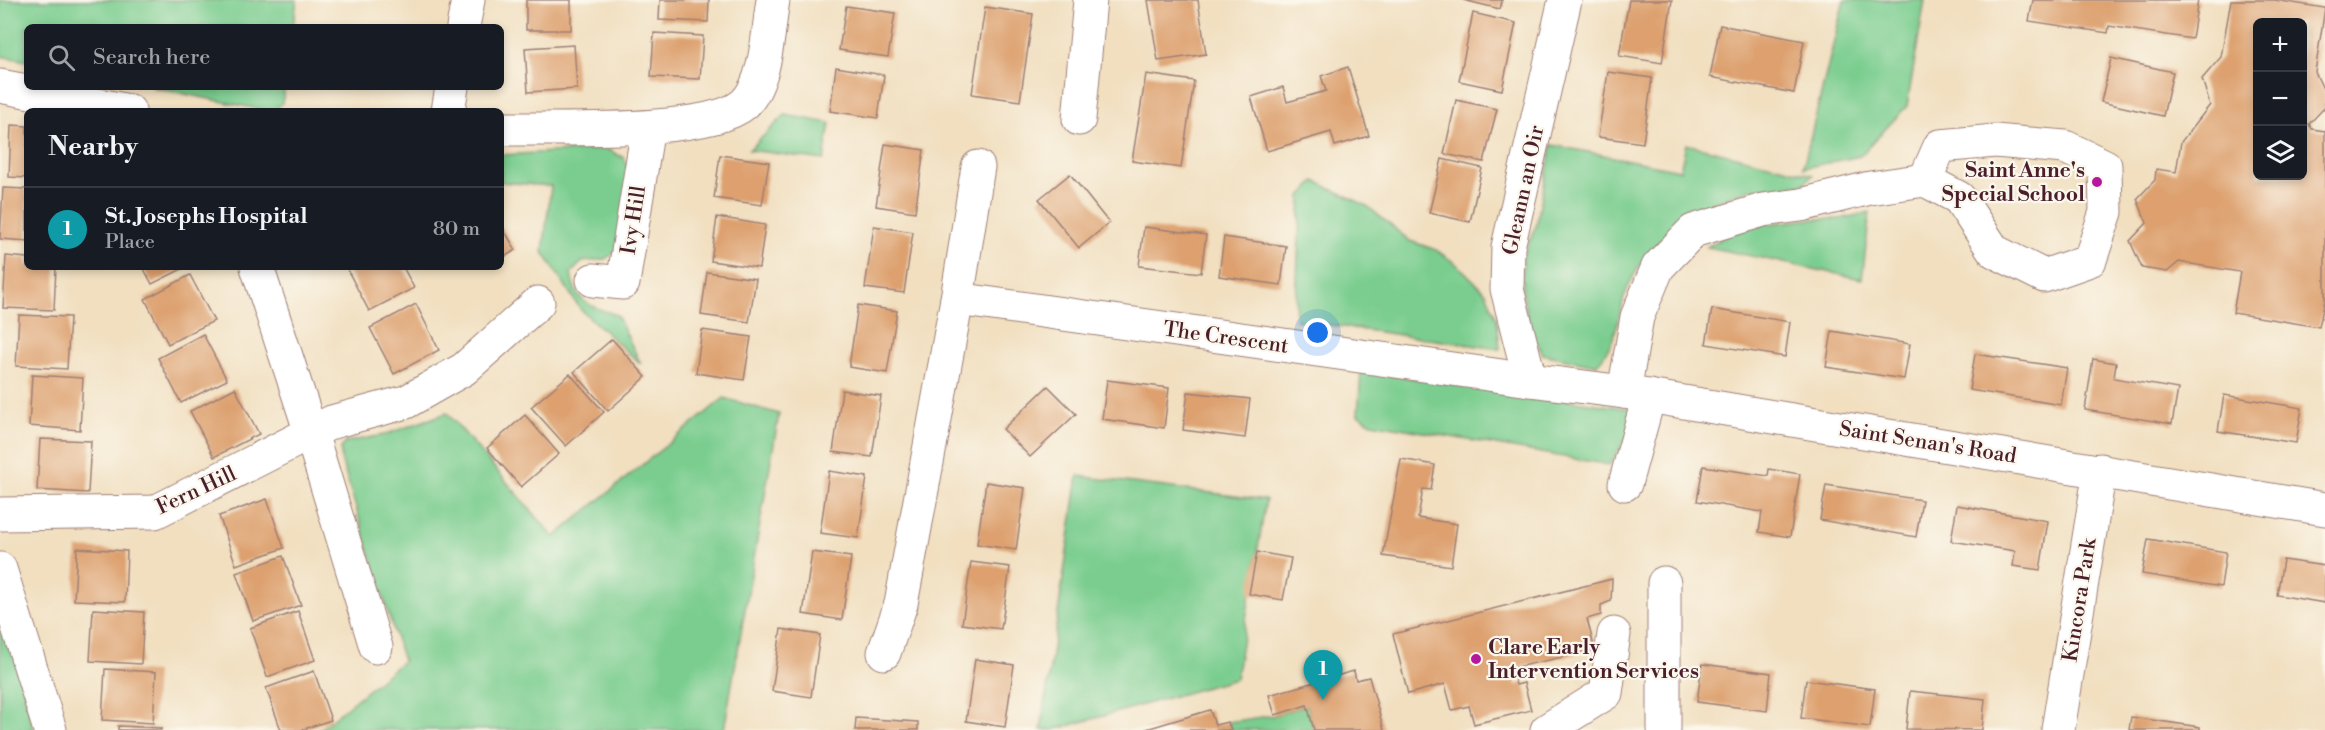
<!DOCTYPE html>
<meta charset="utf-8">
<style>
:root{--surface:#171b24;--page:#20242c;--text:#f1f3f6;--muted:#9ea1a6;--line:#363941;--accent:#d690ce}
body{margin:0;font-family:"Libre Bodoni",serif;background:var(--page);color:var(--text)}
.controls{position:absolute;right:18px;top:18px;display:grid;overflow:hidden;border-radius:9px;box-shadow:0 3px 9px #0003}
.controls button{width:54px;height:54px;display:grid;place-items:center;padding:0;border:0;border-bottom:2px solid var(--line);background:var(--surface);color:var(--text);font:30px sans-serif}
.you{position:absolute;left:1318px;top:333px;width:21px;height:21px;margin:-15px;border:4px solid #fff;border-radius:50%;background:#1a73e8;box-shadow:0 0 0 9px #1a73e833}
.badge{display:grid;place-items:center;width:39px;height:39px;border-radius:50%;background:var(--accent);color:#fff;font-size:20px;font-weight:700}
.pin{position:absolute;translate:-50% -50px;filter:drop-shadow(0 2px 3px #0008)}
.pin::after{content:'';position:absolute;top:32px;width:21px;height:18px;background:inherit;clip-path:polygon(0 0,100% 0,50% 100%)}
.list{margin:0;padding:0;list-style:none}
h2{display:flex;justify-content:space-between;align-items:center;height:78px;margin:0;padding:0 24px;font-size:26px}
h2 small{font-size:20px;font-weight:400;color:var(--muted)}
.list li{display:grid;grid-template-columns:39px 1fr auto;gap:18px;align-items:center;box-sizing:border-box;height:84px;padding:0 24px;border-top:2px solid var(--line)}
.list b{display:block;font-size:22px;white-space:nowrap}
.list p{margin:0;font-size:20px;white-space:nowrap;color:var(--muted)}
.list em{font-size:20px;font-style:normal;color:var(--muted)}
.icon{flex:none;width:33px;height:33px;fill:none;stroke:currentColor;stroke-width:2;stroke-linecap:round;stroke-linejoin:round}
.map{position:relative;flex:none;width:2325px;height:730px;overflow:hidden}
.search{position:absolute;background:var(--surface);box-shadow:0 3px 9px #0003;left:24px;top:24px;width:480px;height:66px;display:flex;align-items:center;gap:15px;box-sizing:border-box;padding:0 21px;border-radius:9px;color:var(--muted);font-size:22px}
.panel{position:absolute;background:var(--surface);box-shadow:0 3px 9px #0003;left:24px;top:108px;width:480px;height:162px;border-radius:9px}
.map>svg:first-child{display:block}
.green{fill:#7acd8f;stroke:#62765d;stroke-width:1.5}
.building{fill:#dda06e;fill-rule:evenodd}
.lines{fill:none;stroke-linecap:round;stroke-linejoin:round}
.minor-casing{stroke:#9e7f76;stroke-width:35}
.minor{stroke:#fff;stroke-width:33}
.poi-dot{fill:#b5179e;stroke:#fbf7ec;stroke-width:2}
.labels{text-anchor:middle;stroke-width:4.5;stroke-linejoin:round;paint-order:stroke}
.poi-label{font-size:21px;font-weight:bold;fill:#4a1f2b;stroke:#fbf7ec;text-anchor:end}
.street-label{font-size:21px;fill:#4a1f2b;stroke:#fbf7ec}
</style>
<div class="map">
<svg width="2325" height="730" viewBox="0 0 2325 730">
<rect width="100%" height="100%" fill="#fbf7ec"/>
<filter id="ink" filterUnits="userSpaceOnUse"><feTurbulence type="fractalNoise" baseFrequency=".0167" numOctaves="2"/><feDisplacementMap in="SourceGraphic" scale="12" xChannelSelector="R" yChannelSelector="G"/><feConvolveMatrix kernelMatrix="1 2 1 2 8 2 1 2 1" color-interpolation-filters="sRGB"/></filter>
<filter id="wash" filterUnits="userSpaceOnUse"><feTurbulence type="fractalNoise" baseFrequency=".008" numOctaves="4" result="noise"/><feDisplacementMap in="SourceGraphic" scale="24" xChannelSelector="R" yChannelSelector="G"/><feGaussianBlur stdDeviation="1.35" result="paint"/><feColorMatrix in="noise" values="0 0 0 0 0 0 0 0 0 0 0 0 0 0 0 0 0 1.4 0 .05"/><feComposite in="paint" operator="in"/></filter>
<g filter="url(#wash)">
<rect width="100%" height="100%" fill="#f1dfc0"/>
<g class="green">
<path d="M 0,0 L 297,0 L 293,27 L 27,27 L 27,61 L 0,56 Z"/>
<path d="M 1844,0 L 1925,0 L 1907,106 L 1860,156 L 1803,168 Z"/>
<path d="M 151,87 L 285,87 L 282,103 L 274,111 L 268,111 Z"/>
<path d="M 785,115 L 830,123 L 824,160 L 749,150 Z"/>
<path d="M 1686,144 L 1813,175 C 1811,177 1806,182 1803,184 C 1792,189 1766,185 1752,189 C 1719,197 1686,215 1661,240 C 1645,256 1631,277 1624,298 C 1617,323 1615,346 1596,365 L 1542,354 L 1527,317 L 1522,289 L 1523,256 L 1536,226 L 1552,145 L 1680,170 Z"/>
<path d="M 607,149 L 624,158 L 630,172 L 617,251 L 605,259 L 582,262 L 571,273 C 574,303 592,307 617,315 L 641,364 L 581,310 L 543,252 L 551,186 L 501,182 L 501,155 Z"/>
<path d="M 1315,181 L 1367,206 L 1410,241 L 1436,250 L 1459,266 L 1486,293 L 1497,319 L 1500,349 L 1295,320 L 1301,196 Z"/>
<path d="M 1870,212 L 1862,279 L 1707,247 L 1729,234 L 1765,224 L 1813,219 L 1840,219 Z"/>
<path d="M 1361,371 L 1631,409 L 1628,437 L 1609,465 L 1372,423 L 1358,415 Z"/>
<path d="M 724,398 L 779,414 L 724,730 L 319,730 L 403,661 L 341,459 L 341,448 L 346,442 L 384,435 L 447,413 L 554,537 Z"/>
<path d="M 1078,476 L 1266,500 L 1236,679 L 1053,730 L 1041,730 Z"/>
<path d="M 0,601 L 34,730 L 0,730 Z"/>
<path d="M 1307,705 L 1314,730 L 1231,730 L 1228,722 L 1275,715 Z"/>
</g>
<g id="blocks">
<g class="building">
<rect x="526" y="0" width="45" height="30"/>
<path d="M 660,0 L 709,0 L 708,22 L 659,20 Z"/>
<path d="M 1148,0 L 1198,0 L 1206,54 L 1158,61 Z"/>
<path d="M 1463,0 L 1502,0 L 1500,9 Z"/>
<path d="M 1629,0 L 1672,0 L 1662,63 L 1619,56 Z"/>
<path d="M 2033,0 L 2198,0 L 2192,39 L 2109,26 L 2108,33 L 2029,21 Z"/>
<path d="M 2231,0 L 2275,0 L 2325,8 L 2315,72 L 2325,93 L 2325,107 L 2309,124 L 2312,129 L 2325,131 L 2325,300 L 2319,327 L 2233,313 L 2240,272 L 2179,262 L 2167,272 L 2142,268 L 2130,241 L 2147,223 L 2137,199 L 2155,180 L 2156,169 L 2176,172 L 2181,142 L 2210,105 L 2202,79 L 2221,57 ZM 2258,22 L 2302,22 L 2302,176 L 2258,176 Z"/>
<path d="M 846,6 L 895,13 L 888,57 L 839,50 Z"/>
<path d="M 985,7 L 1033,14 L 1020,101 L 972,94 Z"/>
<path d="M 1473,13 L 1516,23 L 1502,90 L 1459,81 Z"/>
<path d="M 1720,25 L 1804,41 L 1794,93 L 1710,77 Z"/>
<path d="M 654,33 L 703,36 L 700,79 L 651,77 Z"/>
<path d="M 574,45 L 577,89 L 528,92 L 525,48 Z"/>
<path d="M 2111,58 L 2173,72 L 2163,116 L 2101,102 Z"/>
<path d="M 836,67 L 884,75 L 878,118 L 830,111 Z"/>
<path d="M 1348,67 L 1369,136 L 1335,146 L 1331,132 L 1267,151 L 1251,97 L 1283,87 L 1287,102 L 1326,91 L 1321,76 Z"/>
<path d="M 1608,72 L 1652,78 L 1643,143 L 1598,137 Z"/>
<path d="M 1146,74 L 1194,81 L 1181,168 L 1132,161 Z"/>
<path d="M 1456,100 L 1497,109 L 1484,162 L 1444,154 Z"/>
<path d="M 11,125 L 27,126 L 27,178 L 9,177 Z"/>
<path d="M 885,144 L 924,150 L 915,212 L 876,206 Z"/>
<path d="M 720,155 L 769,162 L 762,205 L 714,198 Z"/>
<path d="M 1442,159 L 1482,168 L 1470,222 L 1429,213 Z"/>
<path d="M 1070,174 L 1109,223 L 1079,248 L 1039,199 Z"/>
<path d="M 3,188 L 27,189 L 27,241 L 0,239 Z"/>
<path d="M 717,217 L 765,225 L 759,268 L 711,261 Z"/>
<path d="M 501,225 L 516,250 L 501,259 Z"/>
<path d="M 874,226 L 913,232 L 904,293 L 865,288 Z"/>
<path d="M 1144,227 L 1206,235 L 1201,273 L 1139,266 Z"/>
<path d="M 1224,237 L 1286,246 L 1281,285 L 1219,276 Z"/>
<path d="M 6,256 L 27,258 L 27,267 L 56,267 L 54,310 L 3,308 Z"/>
<path d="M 143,267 L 186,267 L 152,284 Z"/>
<path d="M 346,267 L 403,267 L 414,288 L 369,311 Z"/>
<path d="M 707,272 L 756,279 L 749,322 L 701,315 Z"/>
<path d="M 190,275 L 214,321 L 168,344 L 145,299 Z"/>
<path d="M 416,304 L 439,350 L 394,374 L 370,328 Z"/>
<path d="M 858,305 L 897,311 L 887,373 L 849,367 Z"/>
<path d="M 1712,309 L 1790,322 L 1785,357 L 1706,344 Z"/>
<path d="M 19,315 L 70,317 L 67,369 L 16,366 Z"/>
<path d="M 702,330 L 751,337 L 744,380 L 696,373 Z"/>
<path d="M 1832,331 L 1910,344 L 1904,379 L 1826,367 Z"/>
<path d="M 203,334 L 227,380 L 181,403 L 158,358 Z"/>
<path d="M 612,339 L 646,377 L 608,411 L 574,372 Z"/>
<path d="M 1975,354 L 2067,368 L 2061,405 L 1969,390 Z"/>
<path d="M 2093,359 L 2116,363 L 2114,378 L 2178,389 L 2172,424 L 2085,410 Z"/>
<path d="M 570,374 L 604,412 L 566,446 L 531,407 Z"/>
<path d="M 32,375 L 83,378 L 80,430 L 29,426 Z"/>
<path d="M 1107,380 L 1169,388 L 1164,428 L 1102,419 Z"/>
<path d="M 1048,386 L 1076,414 L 1030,457 L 1003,429 Z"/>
<path d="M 235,388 L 259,434 L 214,457 L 190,411 Z"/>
<path d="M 842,390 L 881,396 L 872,457 L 833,452 Z"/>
<path d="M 1188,392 L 1250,399 L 1245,438 L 1183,430 Z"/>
<path d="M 2224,395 L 2302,408 L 2296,443 L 2218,431 Z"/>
<path d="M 525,415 L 559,454 L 521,487 L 487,448 Z"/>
<path d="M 40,439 L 91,441 L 88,493 L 37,490 Z"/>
<path d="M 1401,459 L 1435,465 L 1431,490 L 1423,489 L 1418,518 L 1457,524 L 1451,566 L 1383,556 Z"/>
<path d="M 1703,466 L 1768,476 L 1769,469 L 1800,474 L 1790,537 L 1759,532 L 1762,512 L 1697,501 Z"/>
<path d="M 829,471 L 867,477 L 858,538 L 820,533 Z"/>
<path d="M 986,482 L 1025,488 L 1016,550 L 977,544 Z"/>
<path d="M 1826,485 L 1922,500 L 1916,537 L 1820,520 Z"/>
<path d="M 267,499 L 284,548 L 236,565 L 219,516 Z"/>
<path d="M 1957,505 L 2048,521 L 2040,570 L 2013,566 L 2015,551 L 1951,541 Z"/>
<path d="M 2148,539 L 2226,552 L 2221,587 L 2142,574 Z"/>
<path d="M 77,548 L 127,551 L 125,602 L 74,600 Z"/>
<path d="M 812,552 L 851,557 L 842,620 L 803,614 Z"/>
<path d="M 1257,552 L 1291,558 L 1283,600 L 1249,594 Z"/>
<path d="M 283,556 L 301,605 L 253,621 L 236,573 Z"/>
<path d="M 2283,560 L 2325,566 L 2325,603 L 2277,595 Z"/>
<path d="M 971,562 L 1010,567 L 1001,629 L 962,624 Z"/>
<path d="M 1612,579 L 1611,601 L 1601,605 L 1601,615 L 1587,619 L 1595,650 L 1512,668 L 1516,685 L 1524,683 L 1531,710 L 1474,724 L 1469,706 L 1452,710 L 1445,684 L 1408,694 L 1393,634 Z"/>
<path d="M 93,609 L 144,612 L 141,664 L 90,661 Z"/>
<path d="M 298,611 L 315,660 L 267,677 L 250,628 Z"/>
<path d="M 781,629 L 820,635 L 811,697 L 772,691 Z"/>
<path d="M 975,659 L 1014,665 L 1005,727 L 966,721 Z"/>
<path d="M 1702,664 L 1771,673 L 1767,711 L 1697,702 Z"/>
<path d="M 105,669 L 156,672 L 153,723 L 102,720 Z"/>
<path d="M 314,671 L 331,720 L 301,730 L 281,730 L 266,688 Z"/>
<path d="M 1354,671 L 1356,680 L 1369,677 L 1384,730 L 1314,730 L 1307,705 L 1275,715 L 1269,695 Z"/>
<path d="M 1806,680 L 1875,689 L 1870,727 L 1801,718 Z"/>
<path d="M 1910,691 L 1985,699 L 1982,730 L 1906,729 Z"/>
<path d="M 1210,710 L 1215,725 L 1228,722 L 1231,730 L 1143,730 Z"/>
<path d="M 2131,717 L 2200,727 L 2200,730 L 2129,730 Z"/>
<path d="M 856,718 L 918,722 L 918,730 L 855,730 Z"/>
<path d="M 118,726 L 161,728 L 161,730 L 118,730 Z"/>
</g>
</g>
</g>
<g filter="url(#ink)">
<use href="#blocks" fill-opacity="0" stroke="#9e7f76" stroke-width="1.5"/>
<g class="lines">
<defs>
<g id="minor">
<path d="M 463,27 L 468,0"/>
<path d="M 0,86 L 129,111"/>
<path d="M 448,111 L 452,87"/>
<path d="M 1079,119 L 1090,0"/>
<path d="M 501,129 C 552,128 708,135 744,104 C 767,83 768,29 773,0"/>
<path d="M 257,267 L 311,433 L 376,647"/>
<path d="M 593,280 L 623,283 L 648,127"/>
<path d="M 957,299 L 1530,380 L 1624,392 L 2325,509"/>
<path d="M 1530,380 L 1507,289 L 1508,247 L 1565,0"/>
<path d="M 1624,392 L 1637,317 L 1658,267 L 1693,231 L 1763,210 L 1801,205 L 1870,188 L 1925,180 L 1959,198 L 1994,251 L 2044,276 L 2090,260 L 2106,212 L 2105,166 L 2065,147 L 1995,141 L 1940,146 L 1925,180"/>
<path d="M 1625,484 L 1649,396"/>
<path d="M 0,514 L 155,512 L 332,422 L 406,402 L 464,369 L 538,303"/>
<path d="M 0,569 L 50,730"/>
<path d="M 1664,583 L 1664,730"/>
<path d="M 884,653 L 901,604 L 957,299 L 978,167"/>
<path d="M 1547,730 L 1606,693 L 1614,634"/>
<path d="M 2058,730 L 2100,470"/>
</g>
</defs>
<use href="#minor" class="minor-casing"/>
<use href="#minor" class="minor"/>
</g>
</g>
<g class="poi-dot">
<circle cx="2097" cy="182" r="6"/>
<circle cx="1476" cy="659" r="6"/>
</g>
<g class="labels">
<g class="poi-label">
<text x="2085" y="177">Saint Anne's<tspan x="2085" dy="24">Special School</tspan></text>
<text x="1488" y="654" text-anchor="start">Clare Early<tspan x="1488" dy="24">Intervention Services</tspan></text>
</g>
<g class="street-label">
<text transform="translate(1523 190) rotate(-78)" y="7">Gleann an Oir</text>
<text transform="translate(633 220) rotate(-81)" y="7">Ivy Hill</text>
<text transform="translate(1226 337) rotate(8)" y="7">The Crescent</text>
<text transform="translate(1928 442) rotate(9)" y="7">Saint Senan's Road</text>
<text transform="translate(196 490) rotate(-25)" y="7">Fern Hill</text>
<text transform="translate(2079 600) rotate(-81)" y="7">Kincora Park</text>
</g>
</g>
</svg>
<div class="controls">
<button>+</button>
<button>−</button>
<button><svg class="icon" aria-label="layers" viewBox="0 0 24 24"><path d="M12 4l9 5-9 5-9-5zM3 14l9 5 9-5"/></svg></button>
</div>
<div class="you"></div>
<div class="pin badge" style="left:1323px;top:700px;background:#0f9aa8">1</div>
<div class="search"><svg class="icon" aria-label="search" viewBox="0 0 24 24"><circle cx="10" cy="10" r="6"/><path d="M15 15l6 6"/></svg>Search here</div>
<section class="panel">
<h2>Nearby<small></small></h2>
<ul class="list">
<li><span class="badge" style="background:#0f9aa8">1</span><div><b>St. Josephs Hospital</b><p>Place</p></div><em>80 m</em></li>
</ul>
</section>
</div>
